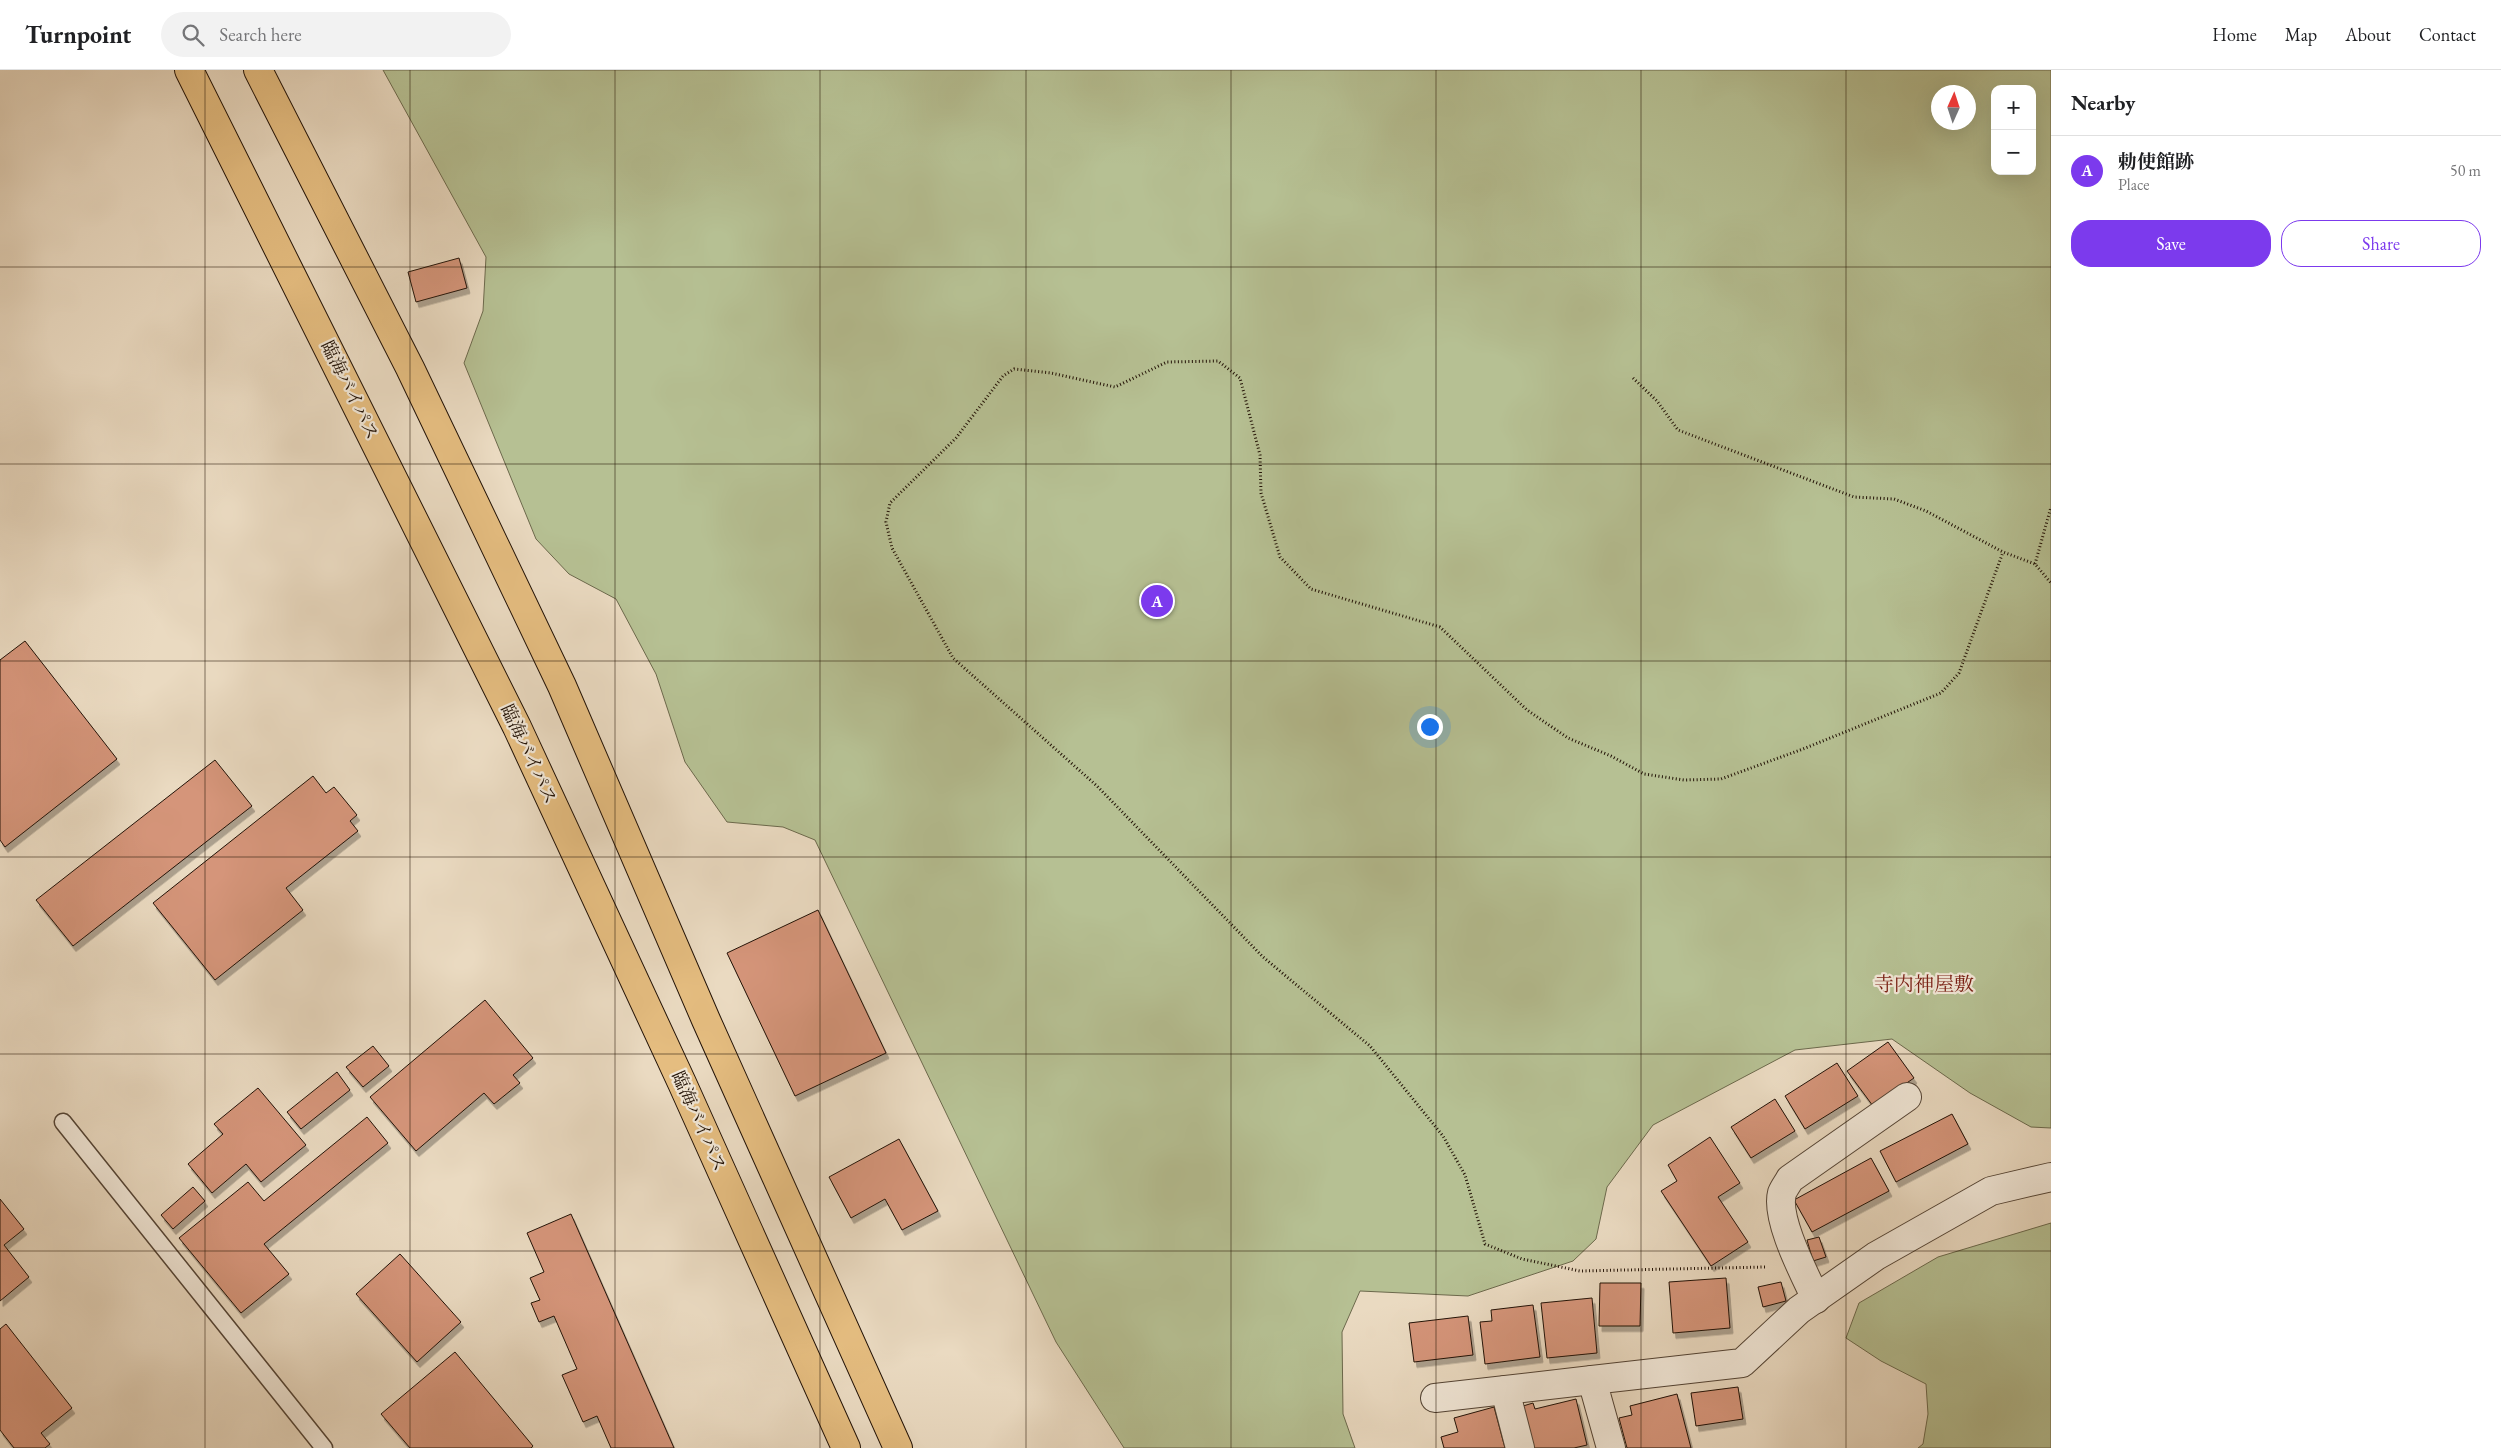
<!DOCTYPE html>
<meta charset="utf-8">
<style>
:root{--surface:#fff;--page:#f2f2f2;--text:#202124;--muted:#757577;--line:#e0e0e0;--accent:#7c3aed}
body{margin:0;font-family:"EB Garamond","Noto Serif JP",serif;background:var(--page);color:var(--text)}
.controls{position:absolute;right:15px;top:15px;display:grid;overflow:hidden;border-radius:10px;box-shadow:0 5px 20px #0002}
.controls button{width:45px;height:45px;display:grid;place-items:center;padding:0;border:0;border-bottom:1px solid var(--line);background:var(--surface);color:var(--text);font:25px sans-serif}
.compass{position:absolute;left:1931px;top:15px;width:45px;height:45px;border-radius:50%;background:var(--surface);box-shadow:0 5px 20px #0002;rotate:3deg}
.you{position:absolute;left:1429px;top:656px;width:18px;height:18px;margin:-12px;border:4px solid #fff;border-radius:50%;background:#1a73e8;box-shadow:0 0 0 8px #1a73e833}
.badge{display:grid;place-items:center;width:32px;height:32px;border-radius:50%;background:var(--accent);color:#fff;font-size:16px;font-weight:700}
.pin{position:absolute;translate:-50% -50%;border:2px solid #fff;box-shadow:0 1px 5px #0006}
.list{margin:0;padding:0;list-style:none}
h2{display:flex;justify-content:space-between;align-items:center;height:65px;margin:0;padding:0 20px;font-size:21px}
h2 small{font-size:16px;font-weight:400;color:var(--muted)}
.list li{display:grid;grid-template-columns:32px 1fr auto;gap:15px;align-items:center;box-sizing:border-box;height:70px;padding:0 20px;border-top:1px solid var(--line)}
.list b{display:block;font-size:19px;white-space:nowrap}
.list p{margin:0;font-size:16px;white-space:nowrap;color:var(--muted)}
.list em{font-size:16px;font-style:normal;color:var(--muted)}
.actions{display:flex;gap:10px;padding:15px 20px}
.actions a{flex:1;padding:11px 0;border:1px solid var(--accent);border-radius:20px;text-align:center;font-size:18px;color:var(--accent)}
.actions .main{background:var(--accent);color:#fff}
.icon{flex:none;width:28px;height:28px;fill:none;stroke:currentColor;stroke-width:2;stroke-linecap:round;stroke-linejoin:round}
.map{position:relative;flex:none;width:2051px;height:1378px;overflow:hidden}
header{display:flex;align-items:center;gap:30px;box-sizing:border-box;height:70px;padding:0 25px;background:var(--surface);border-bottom:1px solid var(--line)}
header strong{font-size:24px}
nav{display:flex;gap:28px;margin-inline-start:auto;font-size:18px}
.search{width:350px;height:45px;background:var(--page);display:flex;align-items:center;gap:12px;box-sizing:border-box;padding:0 18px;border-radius:28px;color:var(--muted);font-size:19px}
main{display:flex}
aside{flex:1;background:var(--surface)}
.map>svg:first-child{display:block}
.green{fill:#b6c093;stroke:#6c694c;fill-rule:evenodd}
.building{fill:#d5957a;stroke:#221206;filter:url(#shadow)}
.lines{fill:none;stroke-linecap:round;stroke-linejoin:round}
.service-casing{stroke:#544435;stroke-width:19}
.minor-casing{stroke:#544435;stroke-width:30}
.trunk-casing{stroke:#221206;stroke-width:30}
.path{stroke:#221206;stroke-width:3;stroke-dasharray:1 2.5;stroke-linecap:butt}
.service{stroke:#f1e7d7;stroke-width:16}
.minor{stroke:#f1e7d7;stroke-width:28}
.trunk{stroke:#e5bd80;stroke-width:28}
.grid{fill:none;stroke:#221206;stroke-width:1;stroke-opacity:0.55}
.labels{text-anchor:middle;stroke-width:4.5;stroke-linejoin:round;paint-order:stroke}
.street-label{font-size:18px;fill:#221206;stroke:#f1e7d7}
.quarter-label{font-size:20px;fill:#7a1f14;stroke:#f1e7d7}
</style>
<header>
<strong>Turnpoint</strong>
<div class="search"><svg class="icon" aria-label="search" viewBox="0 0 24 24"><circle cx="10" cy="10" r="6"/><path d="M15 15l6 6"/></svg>Search here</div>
<nav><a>Home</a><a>Map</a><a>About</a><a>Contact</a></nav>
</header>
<main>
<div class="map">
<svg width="2051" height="1378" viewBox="0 0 2051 1378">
<defs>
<filter id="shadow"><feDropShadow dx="3" dy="5.5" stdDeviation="0" flood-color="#0004"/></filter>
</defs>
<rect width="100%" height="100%" fill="#eadac1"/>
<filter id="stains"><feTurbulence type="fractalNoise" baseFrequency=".004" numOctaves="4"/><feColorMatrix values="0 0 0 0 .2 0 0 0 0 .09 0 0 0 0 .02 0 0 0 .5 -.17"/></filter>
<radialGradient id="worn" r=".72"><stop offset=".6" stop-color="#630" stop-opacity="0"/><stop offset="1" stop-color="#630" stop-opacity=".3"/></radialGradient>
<g class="green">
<path d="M 383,0 L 2051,0 L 2051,1058 L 2031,1057 L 1970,1023 L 1892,969 L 1795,980 L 1653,1055 L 1607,1117 L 1596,1169 L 1573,1191 L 1468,1226 L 1360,1221 L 1342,1262 L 1343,1344 L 1355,1378 L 1124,1378 L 1056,1272 L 815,770 L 783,757 L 727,752 L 685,692 L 656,604 L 616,529 L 569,504 L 536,469 L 464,293 L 483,241 L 486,187 ZM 1995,19 L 2032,19 L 2032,101 L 1995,101 ZM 1938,22 L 1968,22 L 1968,52 L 1938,52 Z"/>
<path d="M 2051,1153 L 2051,1378 L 1918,1378 L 1923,1374 L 1928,1344 L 1926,1314 L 1881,1291 L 1846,1268 L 1859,1233 L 1938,1187 Z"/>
</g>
<g class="building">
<path d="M 459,188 L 467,218 L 416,232 L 408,202 Z"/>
<path d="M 25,571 L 117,689 L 5,777 L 0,770 L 0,590 Z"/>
<path d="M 215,690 L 252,736 L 73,876 L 36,830 Z"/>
<path d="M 313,706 L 326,723 L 334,717 L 357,745 L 350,751 L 358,761 L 286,818 L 303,840 L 215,910 L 153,833 Z"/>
<path d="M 818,840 L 886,983 L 795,1026 L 727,883 Z"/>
<path d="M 485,930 L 533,988 L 513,1005 L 520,1013 L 494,1034 L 484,1023 L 416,1081 L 370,1027 Z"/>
<path d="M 1888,972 L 1914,1008 L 1873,1036 L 1847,1001 Z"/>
<path d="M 373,976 L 389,996 L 363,1017 L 346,997 Z"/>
<path d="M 1837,993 L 1858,1026 L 1805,1059 L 1785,1026 Z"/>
<path d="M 337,1002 L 350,1020 L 301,1059 L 287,1042 Z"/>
<path d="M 258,1018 L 306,1075 L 261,1112 L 246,1094 L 212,1123 L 188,1094 L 223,1064 L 214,1054 Z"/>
<path d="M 1775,1029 L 1795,1061 L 1751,1088 L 1731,1057 Z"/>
<path d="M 1952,1044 L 1968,1074 L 1896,1112 L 1880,1081 Z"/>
<path d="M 367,1047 L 388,1073 L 264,1174 L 289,1204 L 241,1243 L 179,1168 L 248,1112 L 264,1131 Z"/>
<path d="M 1710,1067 L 1740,1113 L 1718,1127 L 1748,1172 L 1711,1196 L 1661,1121 L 1677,1111 L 1668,1095 Z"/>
<path d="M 899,1069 L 938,1141 L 902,1160 L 885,1129 L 851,1148 L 829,1107 Z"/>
<path d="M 1871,1088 L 1889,1121 L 1812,1162 L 1794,1130 Z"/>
<path d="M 193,1117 L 205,1131 L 173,1159 L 161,1145 Z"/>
<path d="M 0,1129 L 24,1159 L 4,1175 L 29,1207 L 0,1231 Z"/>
<path d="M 571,1144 L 674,1378 L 611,1378 L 597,1346 L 583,1352 L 562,1305 L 577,1299 L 554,1246 L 539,1252 L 531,1233 L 540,1230 L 530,1208 L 544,1202 L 527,1163 Z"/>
<path d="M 1819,1167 L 1826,1187 L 1813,1191 L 1807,1170 Z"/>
<path d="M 400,1184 L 461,1252 L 417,1292 L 356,1224 Z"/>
<path d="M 1726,1208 L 1730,1258 L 1673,1263 L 1669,1212 Z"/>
<path d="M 1781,1212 L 1786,1231 L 1763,1237 L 1758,1217 Z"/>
<path d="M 1600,1213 L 1641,1213 L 1640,1256 L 1599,1256 Z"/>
<path d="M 1592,1228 L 1597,1283 L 1547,1288 L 1541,1233 Z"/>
<path d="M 1533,1235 L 1540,1287 L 1485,1294 L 1480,1252 L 1492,1251 L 1491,1240 Z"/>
<path d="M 1468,1246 L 1473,1285 L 1414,1292 L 1409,1253 Z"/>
<path d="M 6,1254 L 72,1338 L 41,1363 L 50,1374 L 45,1378 L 14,1378 L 0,1360 L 0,1259 Z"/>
<path d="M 455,1282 L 533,1376 L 531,1378 L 410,1378 L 381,1344 Z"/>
<path d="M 1738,1317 L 1743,1349 L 1696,1356 L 1691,1323 Z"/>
<path d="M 1677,1324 L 1691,1378 L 1627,1378 L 1619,1348 L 1632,1345 L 1630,1336 Z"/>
<path d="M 1576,1329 L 1587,1375 L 1574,1378 L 1533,1378 L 1523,1336 L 1533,1333 L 1535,1339 Z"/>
<path d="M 1494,1337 L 1505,1378 L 1444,1378 L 1441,1367 L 1458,1362 L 1454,1348 Z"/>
</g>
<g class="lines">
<defs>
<path id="service" d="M 63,1052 L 324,1378"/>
<g id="minor">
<path d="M 1816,1229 C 1805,1205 1775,1149 1782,1123 C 1784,1118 1788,1113 1790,1109 L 1907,1027"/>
<path d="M 1505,1320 L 1520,1378"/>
<path d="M 1435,1328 L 1592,1310"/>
<path d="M 1611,1378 L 1592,1310 L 1742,1293 L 1799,1240 L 1876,1186 L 1991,1121 L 2051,1107"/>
</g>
<g id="trunk">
<path d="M 189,0 L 517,657 L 682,1013 L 846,1378"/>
<path d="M 258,0 L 410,298 L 562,616 L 706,950 L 898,1378"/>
</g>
</defs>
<use href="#service" class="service-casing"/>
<use href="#minor" class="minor-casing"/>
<use href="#trunk" class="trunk-casing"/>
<g class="path">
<path d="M 1633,308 L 1657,331 L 1678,360 L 1854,427 L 1894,429 L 1926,441 L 2003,482 L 2035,494 L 2051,513"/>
<path d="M 2035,494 L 2051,437"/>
<path d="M 1765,1197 L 1580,1201 L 1522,1189 L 1485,1174 L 1465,1105 L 1443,1066 L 1370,976 L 1263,887 L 1097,716 L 953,588 L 892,478 L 886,452 L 890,433 L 956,368 L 1003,306 L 1014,299 L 1051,303 L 1115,317 L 1167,292 L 1218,291 L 1240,308 L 1260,385 L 1261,423 L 1280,487 L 1311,519 L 1440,557 L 1527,640 L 1568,668 L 1611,686 L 1644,704 L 1684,710 L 1721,709 L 1803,679 L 1941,623 L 1959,603 L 2003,482"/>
</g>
<use href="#service" class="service"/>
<use href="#minor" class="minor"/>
<use href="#trunk" class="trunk"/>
</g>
<path class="grid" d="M 205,0 L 205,1378M 410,0 L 410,1378M 615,0 L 615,1378M 820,0 L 820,1378M 1026,0 L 1026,1378M 1231,0 L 1231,1378M 1436,0 L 1436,1378M 1641,0 L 1641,1378M 1846,0 L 1846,1378M 0,197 L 2051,197M 0,394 L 2051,394M 0,591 L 2051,591M 0,787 L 2051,787M 0,984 L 2051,984M 0,1181 L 2051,1181"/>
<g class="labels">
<g class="street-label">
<text transform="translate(350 320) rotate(64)" y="6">臨海バイパス</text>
<text transform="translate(529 684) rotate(65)" y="6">臨海バイパス</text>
<text transform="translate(699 1051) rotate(66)" y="6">臨海バイパス</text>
</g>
<g class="quarter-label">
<text x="1924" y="921">寺内神屋敷</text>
</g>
</g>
<rect width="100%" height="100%" filter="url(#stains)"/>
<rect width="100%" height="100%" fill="url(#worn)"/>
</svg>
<div class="controls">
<button>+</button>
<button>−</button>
</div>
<svg class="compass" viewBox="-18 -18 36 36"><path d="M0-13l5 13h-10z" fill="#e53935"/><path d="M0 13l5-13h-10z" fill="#757577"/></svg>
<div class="you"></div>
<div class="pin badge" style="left:1157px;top:531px">A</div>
</div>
<aside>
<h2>Nearby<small></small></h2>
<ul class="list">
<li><span class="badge">A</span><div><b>勅使館跡</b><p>Place</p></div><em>50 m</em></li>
</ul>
<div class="actions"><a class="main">Save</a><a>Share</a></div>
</aside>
</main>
